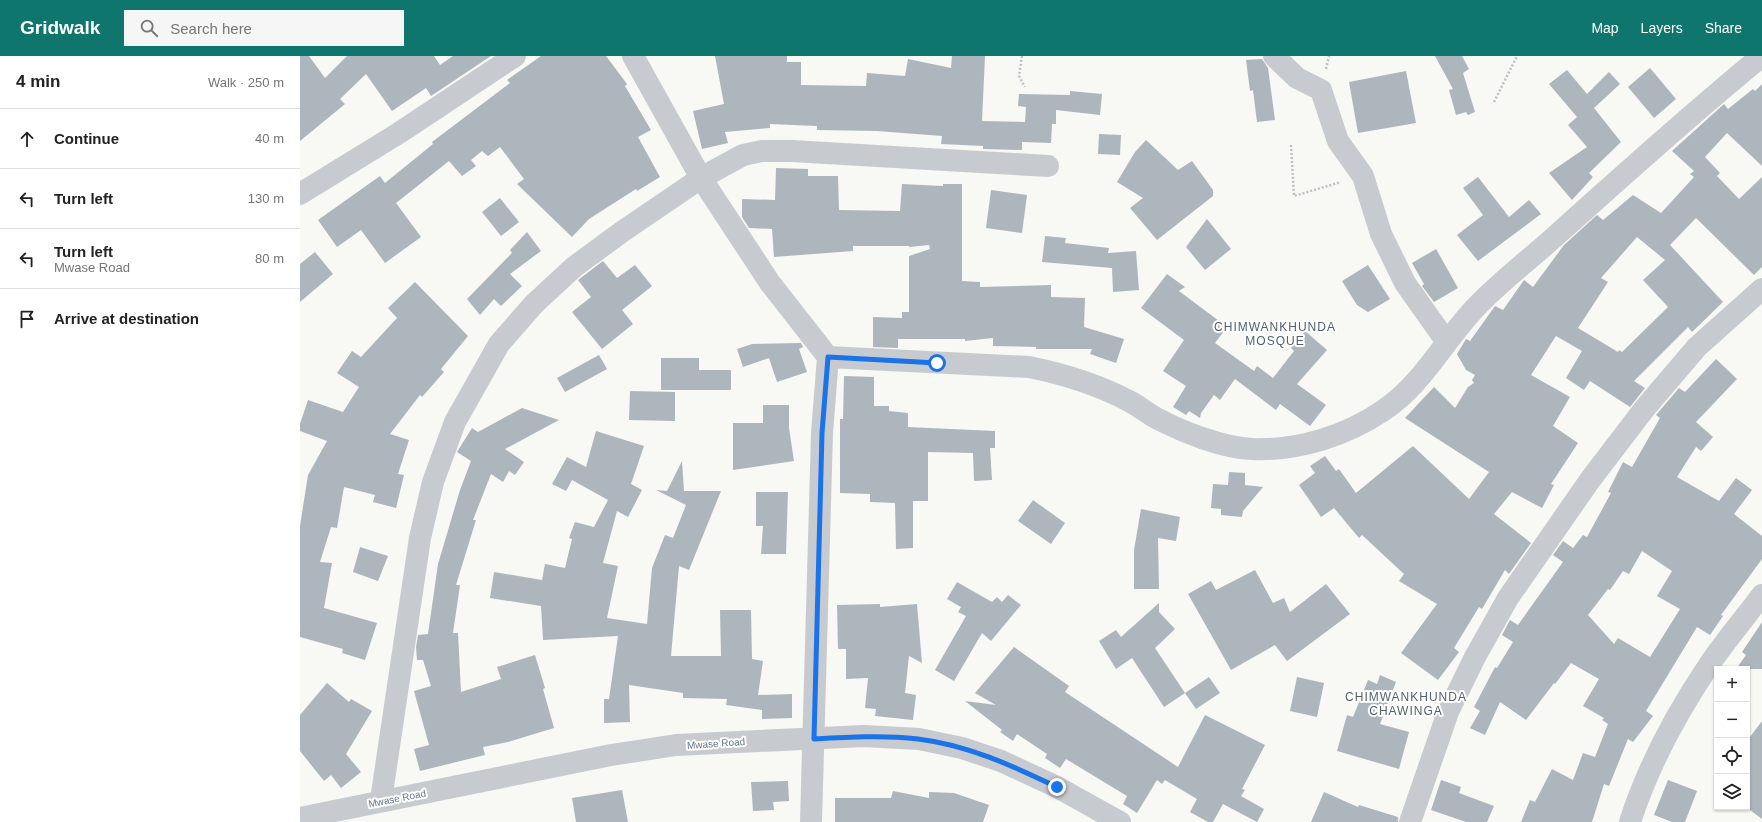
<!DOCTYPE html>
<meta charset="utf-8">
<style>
:root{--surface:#fff;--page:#f6f6f6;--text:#222;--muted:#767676;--line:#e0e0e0;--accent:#0f766e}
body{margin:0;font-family:Helvetica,sans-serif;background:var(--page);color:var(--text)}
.controls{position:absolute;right:12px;bottom:12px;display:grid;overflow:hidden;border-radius:0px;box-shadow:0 1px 3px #0004}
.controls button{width:36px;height:36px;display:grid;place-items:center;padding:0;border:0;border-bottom:1px solid var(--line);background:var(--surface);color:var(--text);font:20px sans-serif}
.stop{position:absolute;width:12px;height:12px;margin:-9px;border:3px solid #1a73e8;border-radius:50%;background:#fff}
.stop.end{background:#1a73e8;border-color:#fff;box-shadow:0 1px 4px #0008}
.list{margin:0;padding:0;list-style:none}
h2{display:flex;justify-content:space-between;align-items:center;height:52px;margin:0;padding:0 16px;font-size:17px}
h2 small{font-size:13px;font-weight:400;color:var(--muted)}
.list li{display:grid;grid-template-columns:26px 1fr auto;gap:12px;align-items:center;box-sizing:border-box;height:60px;padding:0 16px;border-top:1px solid var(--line)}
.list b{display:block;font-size:15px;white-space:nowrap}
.list p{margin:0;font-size:13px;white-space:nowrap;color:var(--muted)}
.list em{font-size:13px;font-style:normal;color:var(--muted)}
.icon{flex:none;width:22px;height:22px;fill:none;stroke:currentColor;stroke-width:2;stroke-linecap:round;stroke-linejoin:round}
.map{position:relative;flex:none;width:1462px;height:766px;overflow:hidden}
header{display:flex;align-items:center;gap:24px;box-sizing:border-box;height:56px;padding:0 20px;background:var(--accent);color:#fff}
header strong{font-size:19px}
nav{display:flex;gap:22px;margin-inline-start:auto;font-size:14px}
.search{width:280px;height:36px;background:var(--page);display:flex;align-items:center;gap:10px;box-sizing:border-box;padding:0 14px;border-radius:0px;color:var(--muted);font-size:15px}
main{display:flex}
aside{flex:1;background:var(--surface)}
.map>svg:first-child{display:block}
.building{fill:#adb6bd;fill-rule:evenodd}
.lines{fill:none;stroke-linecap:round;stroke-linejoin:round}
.path{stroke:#bec1c3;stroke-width:2.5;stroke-dasharray:2 2;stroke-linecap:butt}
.minor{stroke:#c7cbcf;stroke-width:22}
.route{stroke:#1a73e8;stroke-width:5}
.labels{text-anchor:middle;stroke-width:4;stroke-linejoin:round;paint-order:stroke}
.street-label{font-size:10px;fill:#647789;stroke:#fff}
.quarter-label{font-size:12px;letter-spacing:1px;fill:#53616d;stroke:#fff}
</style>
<header>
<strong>Gridwalk</strong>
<div class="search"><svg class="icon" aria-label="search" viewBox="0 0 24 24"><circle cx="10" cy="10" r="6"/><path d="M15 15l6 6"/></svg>Search here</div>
<nav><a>Map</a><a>Layers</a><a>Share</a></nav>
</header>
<main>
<aside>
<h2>4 min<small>Walk · 250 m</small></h2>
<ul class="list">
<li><svg class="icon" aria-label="ahead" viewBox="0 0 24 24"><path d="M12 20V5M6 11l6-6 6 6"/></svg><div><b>Continue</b></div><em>40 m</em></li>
<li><svg class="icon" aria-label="left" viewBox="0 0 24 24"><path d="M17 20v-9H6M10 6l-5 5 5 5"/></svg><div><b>Turn left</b></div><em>130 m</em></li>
<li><svg class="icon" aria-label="left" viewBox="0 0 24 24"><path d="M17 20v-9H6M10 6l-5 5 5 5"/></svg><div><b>Turn left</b><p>Mwase Road</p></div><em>80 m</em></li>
<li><svg class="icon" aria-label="arrive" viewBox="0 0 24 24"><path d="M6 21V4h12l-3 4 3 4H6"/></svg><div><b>Arrive at destination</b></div></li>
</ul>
</aside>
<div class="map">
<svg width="1462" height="766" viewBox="0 0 1462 766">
<rect width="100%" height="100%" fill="#f8f8f4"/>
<g class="building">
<path d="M 0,0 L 9,0 L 25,22 L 47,0 L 134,0 L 140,9 L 153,0 L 191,0 L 131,40 L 126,32 L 92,55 L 66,18 L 40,43 L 45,48 L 0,85 Z"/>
<path d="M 241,0 L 306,0 L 327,28 L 325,30 L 351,74 L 338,81 L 360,121 L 337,135 L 336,133 L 289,163 L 272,181 L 217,128 L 224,123 L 200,91 L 188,100 L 182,95 L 171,104 L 176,110 L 162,120 L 149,105 L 96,147 L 121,181 L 85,207 L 61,174 L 37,191 L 18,164 L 80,120 L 85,127 L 133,88 L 132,86 L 210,27 L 207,24 Z"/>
<path d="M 415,0 L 487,0 L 487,6 L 501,6 L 501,29 L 566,30 L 567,17 L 605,20 L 608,3 L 651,12 L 652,0 L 685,0 L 682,65 L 725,66 L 726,51 L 718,50 L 719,38 L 770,39 L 770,35 L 802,38 L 800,59 L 756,54 L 756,68 L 752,68 L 751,87 L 722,86 L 722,94 L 683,93 L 683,90 L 641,88 L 642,80 L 577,75 L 517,74 L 517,70 L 470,68 L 470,72 L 425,76 L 428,87 L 402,93 L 393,55 L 424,48 Z"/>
<path d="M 1135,0 L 1162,0 L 1169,13 L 1163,17 L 1175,56 L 1168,59 L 1166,56 L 1156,59 L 1149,34 L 1153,33 Z"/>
<path d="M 962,3 L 968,12 L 975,64 L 957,66 L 953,34 L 950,35 L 946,4 Z"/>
<path d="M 1350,12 L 1376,43 L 1354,62 L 1328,31 Z"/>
<path d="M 1267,14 L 1287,38 L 1309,16 L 1320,28 L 1294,52 L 1321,86 L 1289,117 L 1293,121 L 1272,144 L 1249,117 L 1287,91 L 1268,69 L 1277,61 L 1249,28 Z"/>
<path d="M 1106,15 L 1116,67 L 1058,77 L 1049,26 Z"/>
<path d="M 1462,28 L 1462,110 L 1427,77 L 1405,101 L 1420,117 L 1417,120 L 1439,143 L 1462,121 L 1462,211 L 1454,219 L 1396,162 L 1370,189 L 1423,246 L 1392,276 L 1388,271 L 1334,325 L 1345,332 L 1330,351 L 1290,325 L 1284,334 L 1266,322 L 1282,295 L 1256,280 L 1231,319 L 1270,341 L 1253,370 L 1278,387 L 1251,428 L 1254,429 L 1242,452 L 1212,436 L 1194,458 L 1231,487 L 1209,518 L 1205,514 L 1182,553 L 1179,551 L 1154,592 L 1159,596 L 1138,624 L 1101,597 L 1137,548 L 1099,525 L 1104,518 L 1062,479 L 1059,482 L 1034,452 L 1021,461 L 999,429 L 1015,417 L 1010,410 L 1025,400 L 1036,415 L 1039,413 L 1056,437 L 1113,390 L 1169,443 L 1189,416 L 1105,362 L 1134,331 L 1155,352 L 1168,331 L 1174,327 L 1172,324 L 1175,319 L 1166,314 L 1157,298 L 1166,283 L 1170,285 L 1195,250 L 1203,254 L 1224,224 L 1233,231 L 1264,189 L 1297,159 L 1303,164 L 1333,139 L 1361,157 L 1394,121 L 1390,118 L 1394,115 L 1372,95 L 1424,48 L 1428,53 L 1453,33 L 1455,35 ZM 1337,181 L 1365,204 L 1343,224 L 1368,251 L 1322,296 L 1319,294 L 1318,296 L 1278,272 L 1308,226 L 1301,222 Z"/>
<path d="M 799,78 L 821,79 L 820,99 L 798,98 Z"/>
<path d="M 846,84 L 878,114 L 892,105 L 913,134 L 913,140 L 857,184 L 830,152 L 843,142 L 817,126 L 835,96 Z"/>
<path d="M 476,112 L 508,113 L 508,120 L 538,120 L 539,154 L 600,155 L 602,128 L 643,130 L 643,128 L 662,128 L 662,225 L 680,226 L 680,231 L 751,229 L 751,241 L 785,242 L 784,271 L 824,283 L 816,307 L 790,298 L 792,293 L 736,293 L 736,291 L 693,290 L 693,282 L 665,285 L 665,283 L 598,283 L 598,292 L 573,291 L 573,261 L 602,262 L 602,256 L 609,256 L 609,200 L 630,193 L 629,189 L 609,191 L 609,190 L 553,190 L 553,195 L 474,201 L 472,173 L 449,172 L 442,161 L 442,143 L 475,144 Z"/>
<path d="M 1178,121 L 1209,161 L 1229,144 L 1241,158 L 1178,205 L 1157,179 L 1183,159 L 1163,132 Z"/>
<path d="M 691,134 L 727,139 L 722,177 L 686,172 Z"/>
<path d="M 200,142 L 219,166 L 201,180 L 182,156 Z"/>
<path d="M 907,163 L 931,193 L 905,214 L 886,191 Z"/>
<path d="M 227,176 L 241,195 L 210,218 L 222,230 L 201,250 L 194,243 L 180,259 L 167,243 L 212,197 L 210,194 Z"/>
<path d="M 745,180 L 766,182 L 765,187 L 809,192 L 808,197 L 836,195 L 839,234 L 813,236 L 812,212 L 742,206 Z"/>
<path d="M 1136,193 L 1158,232 L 1134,246 L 1122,230 L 1124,228 L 1112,207 Z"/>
<path d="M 15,196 L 33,218 L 0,246 L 0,208 Z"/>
<path d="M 303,205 L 317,222 L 335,209 L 352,230 L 322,254 L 333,268 L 302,293 L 272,256 L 291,241 L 278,224 Z"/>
<path d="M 1068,209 L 1090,243 L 1068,256 L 1057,249 L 1042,225 Z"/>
<path d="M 867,218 L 885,231 L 879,235 L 927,271 L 915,287 L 954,315 L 957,310 L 973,322 L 994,295 L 991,292 L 1005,275 L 1027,294 L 997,328 L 1026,349 L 1010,370 L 980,348 L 976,354 L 935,323 L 920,344 L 914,339 L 901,357 L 900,362 L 889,355 L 886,359 L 873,351 L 886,330 L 863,315 L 884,284 L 841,252 Z"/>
<path d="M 115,226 L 168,280 L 141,313 L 144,316 L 122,341 L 120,339 L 90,378 L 109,384 L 98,418 L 104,419 L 96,452 L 73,446 L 75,439 L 44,431 L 37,472 L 31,471 L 20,506 L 32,507 L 24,552 L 77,567 L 65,604 L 42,597 L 43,593 L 0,581 L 0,470 L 8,419 L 27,385 L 0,375 L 0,368 L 8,344 L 43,356 L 59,331 L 37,317 L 52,295 L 61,301 L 97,262 L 88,252 Z"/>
<path d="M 501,287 L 503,291 L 499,293 L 507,316 L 477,326 L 469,302 L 443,311 L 437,293 L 452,288 Z"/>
<path d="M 299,299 L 307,313 L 265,336 L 257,322 Z"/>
<path d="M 361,302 L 399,302 L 399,314 L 431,314 L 431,334 L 361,334 Z"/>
<path d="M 1416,303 L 1437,323 L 1396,366 L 1413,381 L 1401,395 L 1396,391 L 1377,421 L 1419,445 L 1436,422 L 1452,434 L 1434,458 L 1462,480 L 1462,503 L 1421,559 L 1423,560 L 1410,579 L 1397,571 L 1346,655 L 1353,660 L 1333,686 L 1328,683 L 1309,730 L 1304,728 L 1292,766 L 1221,766 L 1230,744 L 1235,746 L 1252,713 L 1273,724 L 1283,697 L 1295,701 L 1308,668 L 1302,664 L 1304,662 L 1283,650 L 1299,623 L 1271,607 L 1255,628 L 1254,627 L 1226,664 L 1200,646 L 1185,679 L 1170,672 L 1180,655 L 1174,651 L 1195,611 L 1197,612 L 1213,586 L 1202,579 L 1210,564 L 1218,569 L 1263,506 L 1253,499 L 1263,485 L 1273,492 L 1283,479 L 1287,481 L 1311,437 L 1308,436 L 1323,406 L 1332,411 L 1360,362 L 1356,359 L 1379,332 L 1385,336 ZM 1342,495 L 1372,515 L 1357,540 L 1380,553 L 1350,601 L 1318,582 L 1314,588 L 1288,559 L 1308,533 L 1310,534 L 1323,515 L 1329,518 Z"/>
<path d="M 544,320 L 574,321 L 574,350 L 589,350 L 589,355 L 608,357 L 608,371 L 695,375 L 695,392 L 690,392 L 692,424 L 674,425 L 673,397 L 628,396 L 628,445 L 613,445 L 613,492 L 596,493 L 595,447 L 570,446 L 570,438 L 540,437 L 540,363 L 543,363 Z"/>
<path d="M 330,335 L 375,336 L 375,365 L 329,364 Z"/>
<path d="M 463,349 L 489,349 L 489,372 L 494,405 L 433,414 L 433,367 L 463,367 Z"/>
<path d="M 222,352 L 259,364 L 205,393 L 224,406 L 215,419 L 209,415 L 203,426 L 191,418 L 173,464 L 176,464 L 156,529 L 160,529 L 153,577 L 158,577 L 161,636 L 201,623 L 197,611 L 235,599 L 245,632 L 243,633 L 254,672 L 208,686 L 183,691 L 185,699 L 120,715 L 114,693 L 129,689 L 114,635 L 131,630 L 123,604 L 117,604 L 116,591 L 118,579 L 128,578 L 138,508 L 160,434 L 171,405 L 157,396 L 172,372 L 178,376 Z"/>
<path d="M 296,375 L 344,390 L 331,428 L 342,434 L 328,461 L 317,455 L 303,507 L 318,510 L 307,562 L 347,568 L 352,512 L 365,479 L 373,482 L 386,449 L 356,434 L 367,435 L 382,405 L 384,435 L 421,435 L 389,514 L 379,510 L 371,600 L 421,600 L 420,554 L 451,554 L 452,603 L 463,605 L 458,639 L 492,638 L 492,662 L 462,663 L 462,654 L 426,649 L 427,643 L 383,642 L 383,637 L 329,629 L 330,666 L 304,667 L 304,643 L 309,643 L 318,580 L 243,584 L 241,550 L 190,542 L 194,516 L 242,524 L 245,508 L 265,512 L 272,483 L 269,482 L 275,466 L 294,471 L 308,444 L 272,424 L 266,435 L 252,428 L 267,401 L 286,411 Z"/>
<path d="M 929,416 L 945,417 L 945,429 L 963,431 L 943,455 L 942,461 L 921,459 L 921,453 L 911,452 L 913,428 L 928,429 Z"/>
<path d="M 456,436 L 488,436 L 486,498 L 461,498 L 463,470 L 456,470 Z"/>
<path d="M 733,444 L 765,467 L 751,488 L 718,465 Z"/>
<path d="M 841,453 L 880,461 L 876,485 L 858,482 L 859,533 L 834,533 L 834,494 Z"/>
<path d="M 60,491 L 88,500 L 78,525 L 53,516 Z"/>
<path d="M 955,514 L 973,547 L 984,542 L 990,556 L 1026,528 L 1050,558 L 987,605 L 975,589 L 931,614 L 888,538 L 911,525 L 916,534 Z"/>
<path d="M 657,526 L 692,546 L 697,541 L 702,546 L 708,539 L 721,549 L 691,585 L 682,577 L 654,625 L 635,614 L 666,560 L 658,556 L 661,551 L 647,543 Z"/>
<path d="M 859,547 L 859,556 L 875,573 L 855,592 L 885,637 L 864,651 L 832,602 L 816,613 L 799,585 L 816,574 L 821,581 Z"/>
<path d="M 580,548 L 580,551 L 617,548 L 622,607 L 609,600 L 605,637 L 616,639 L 613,664 L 575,660 L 576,653 L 565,652 L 568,622 L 546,623 L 546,593 L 538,593 L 537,549 Z"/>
<path d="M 1462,566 L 1462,613 L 1436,613 L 1446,599 L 1442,596 Z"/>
<path d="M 714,591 L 769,630 L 765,636 L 878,711 L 905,659 L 965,689 L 942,733 L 945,734 L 941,740 L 964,753 L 957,766 L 923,748 L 913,766 L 908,766 L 890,756 L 897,743 L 865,724 L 862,728 L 857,724 L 837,757 L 823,748 L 827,740 L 766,703 L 760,712 L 745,702 L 747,698 L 717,678 L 713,685 L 700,676 L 702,674 L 665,645 L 696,649 L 675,637 Z"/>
<path d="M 1080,619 L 1096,626 L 1080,668 L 1109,676 L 1099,713 L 1037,695 L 1047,659 L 1053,661 L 1068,624 L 1077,628 Z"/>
<path d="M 909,621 L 920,637 L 896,653 L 885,637 Z"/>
<path d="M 997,621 L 1024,627 L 1017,661 L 990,655 Z"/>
<path d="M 27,627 L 49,646 L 51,643 L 72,655 L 46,698 L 61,716 L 41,732 L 31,719 L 24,725 L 0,695 L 0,659 Z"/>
<path d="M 1462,665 L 1462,763 L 1446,751 L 1447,685 Z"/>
<path d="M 1141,724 L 1161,731 L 1159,737 L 1194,750 L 1187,766 L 1166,766 L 1131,754 Z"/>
<path d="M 1368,724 L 1397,735 L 1385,766 L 1372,766 L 1354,759 Z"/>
<path d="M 488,725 L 489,745 L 473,746 L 474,754 L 453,755 L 451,726 Z"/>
<path d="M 322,734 L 328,766 L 276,766 L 272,742 Z"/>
<path d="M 593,735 L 629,742 L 629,736 L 654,737 L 689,749 L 683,766 L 535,766 L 535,742 L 591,742 Z"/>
<path d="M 1024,736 L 1058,751 L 1059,749 L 1098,761 L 1098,766 L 1011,766 Z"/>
</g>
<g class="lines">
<g class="path">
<path d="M 722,0 L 719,20 L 725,31"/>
<path d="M 1026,13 L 1029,0"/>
<path d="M 1194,46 L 1217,0"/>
<path d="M 991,89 L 994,140 L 1041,126"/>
</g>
<g class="minor">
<path d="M 333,0 L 401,122 L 470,227 L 528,301 L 522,377 L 511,766"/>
<path d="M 974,0 L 997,22 L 1021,34 L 1038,85 L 1063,120 L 1081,178 L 1105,227 L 1146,285"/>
<path d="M 0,138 L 99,77 L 215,0"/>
<path d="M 528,301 L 729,311 C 764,318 799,329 831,346 C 840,351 848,358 858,363 C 883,376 923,392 952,393 C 998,395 1046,380 1084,354 C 1123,328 1145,283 1177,250 C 1203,223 1233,201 1261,175 C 1327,116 1393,56 1462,0"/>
<path d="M 81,744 L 120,482 L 133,426 L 155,366 L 199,288 L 234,248 L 274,211 L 323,175 L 401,122 L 443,99 L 462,95 L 492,95 L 748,110"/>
<path d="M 0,762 L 311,699 L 376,689 L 564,680 L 619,683 L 662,692 L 701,705 L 757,731 L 820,766"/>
<path d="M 1110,766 L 1148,656 L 1175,601 L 1208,542 L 1290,424 L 1345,352 L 1397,291 L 1462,233"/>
<path d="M 1330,766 C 1348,710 1376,658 1409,609 C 1425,585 1444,563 1462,539"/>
</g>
</g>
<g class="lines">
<path class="route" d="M 637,307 L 528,301 L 522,377 L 514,683 C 549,681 584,679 618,683 C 668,689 713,710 757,731"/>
</g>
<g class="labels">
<g class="street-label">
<text transform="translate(416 687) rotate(-4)" y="4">Mwase Road</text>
<text transform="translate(97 742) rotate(-11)" y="4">Mwase Road</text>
</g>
<g class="quarter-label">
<text x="975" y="275">CHIMWANKHUNDA<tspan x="975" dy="14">MOSQUE</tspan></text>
<text x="1106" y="645">CHIMWANKHUNDA<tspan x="1106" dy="14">CHAWINGA</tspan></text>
</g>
</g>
</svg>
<div class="controls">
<button>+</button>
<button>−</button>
<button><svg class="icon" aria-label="locate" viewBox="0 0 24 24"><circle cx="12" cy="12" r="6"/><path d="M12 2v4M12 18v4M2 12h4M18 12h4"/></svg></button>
<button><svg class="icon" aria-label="layers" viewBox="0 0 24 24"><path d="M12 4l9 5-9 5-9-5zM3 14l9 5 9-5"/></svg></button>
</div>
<div class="stop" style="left:637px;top:307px"></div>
<div class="stop end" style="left:757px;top:731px"></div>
</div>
</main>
